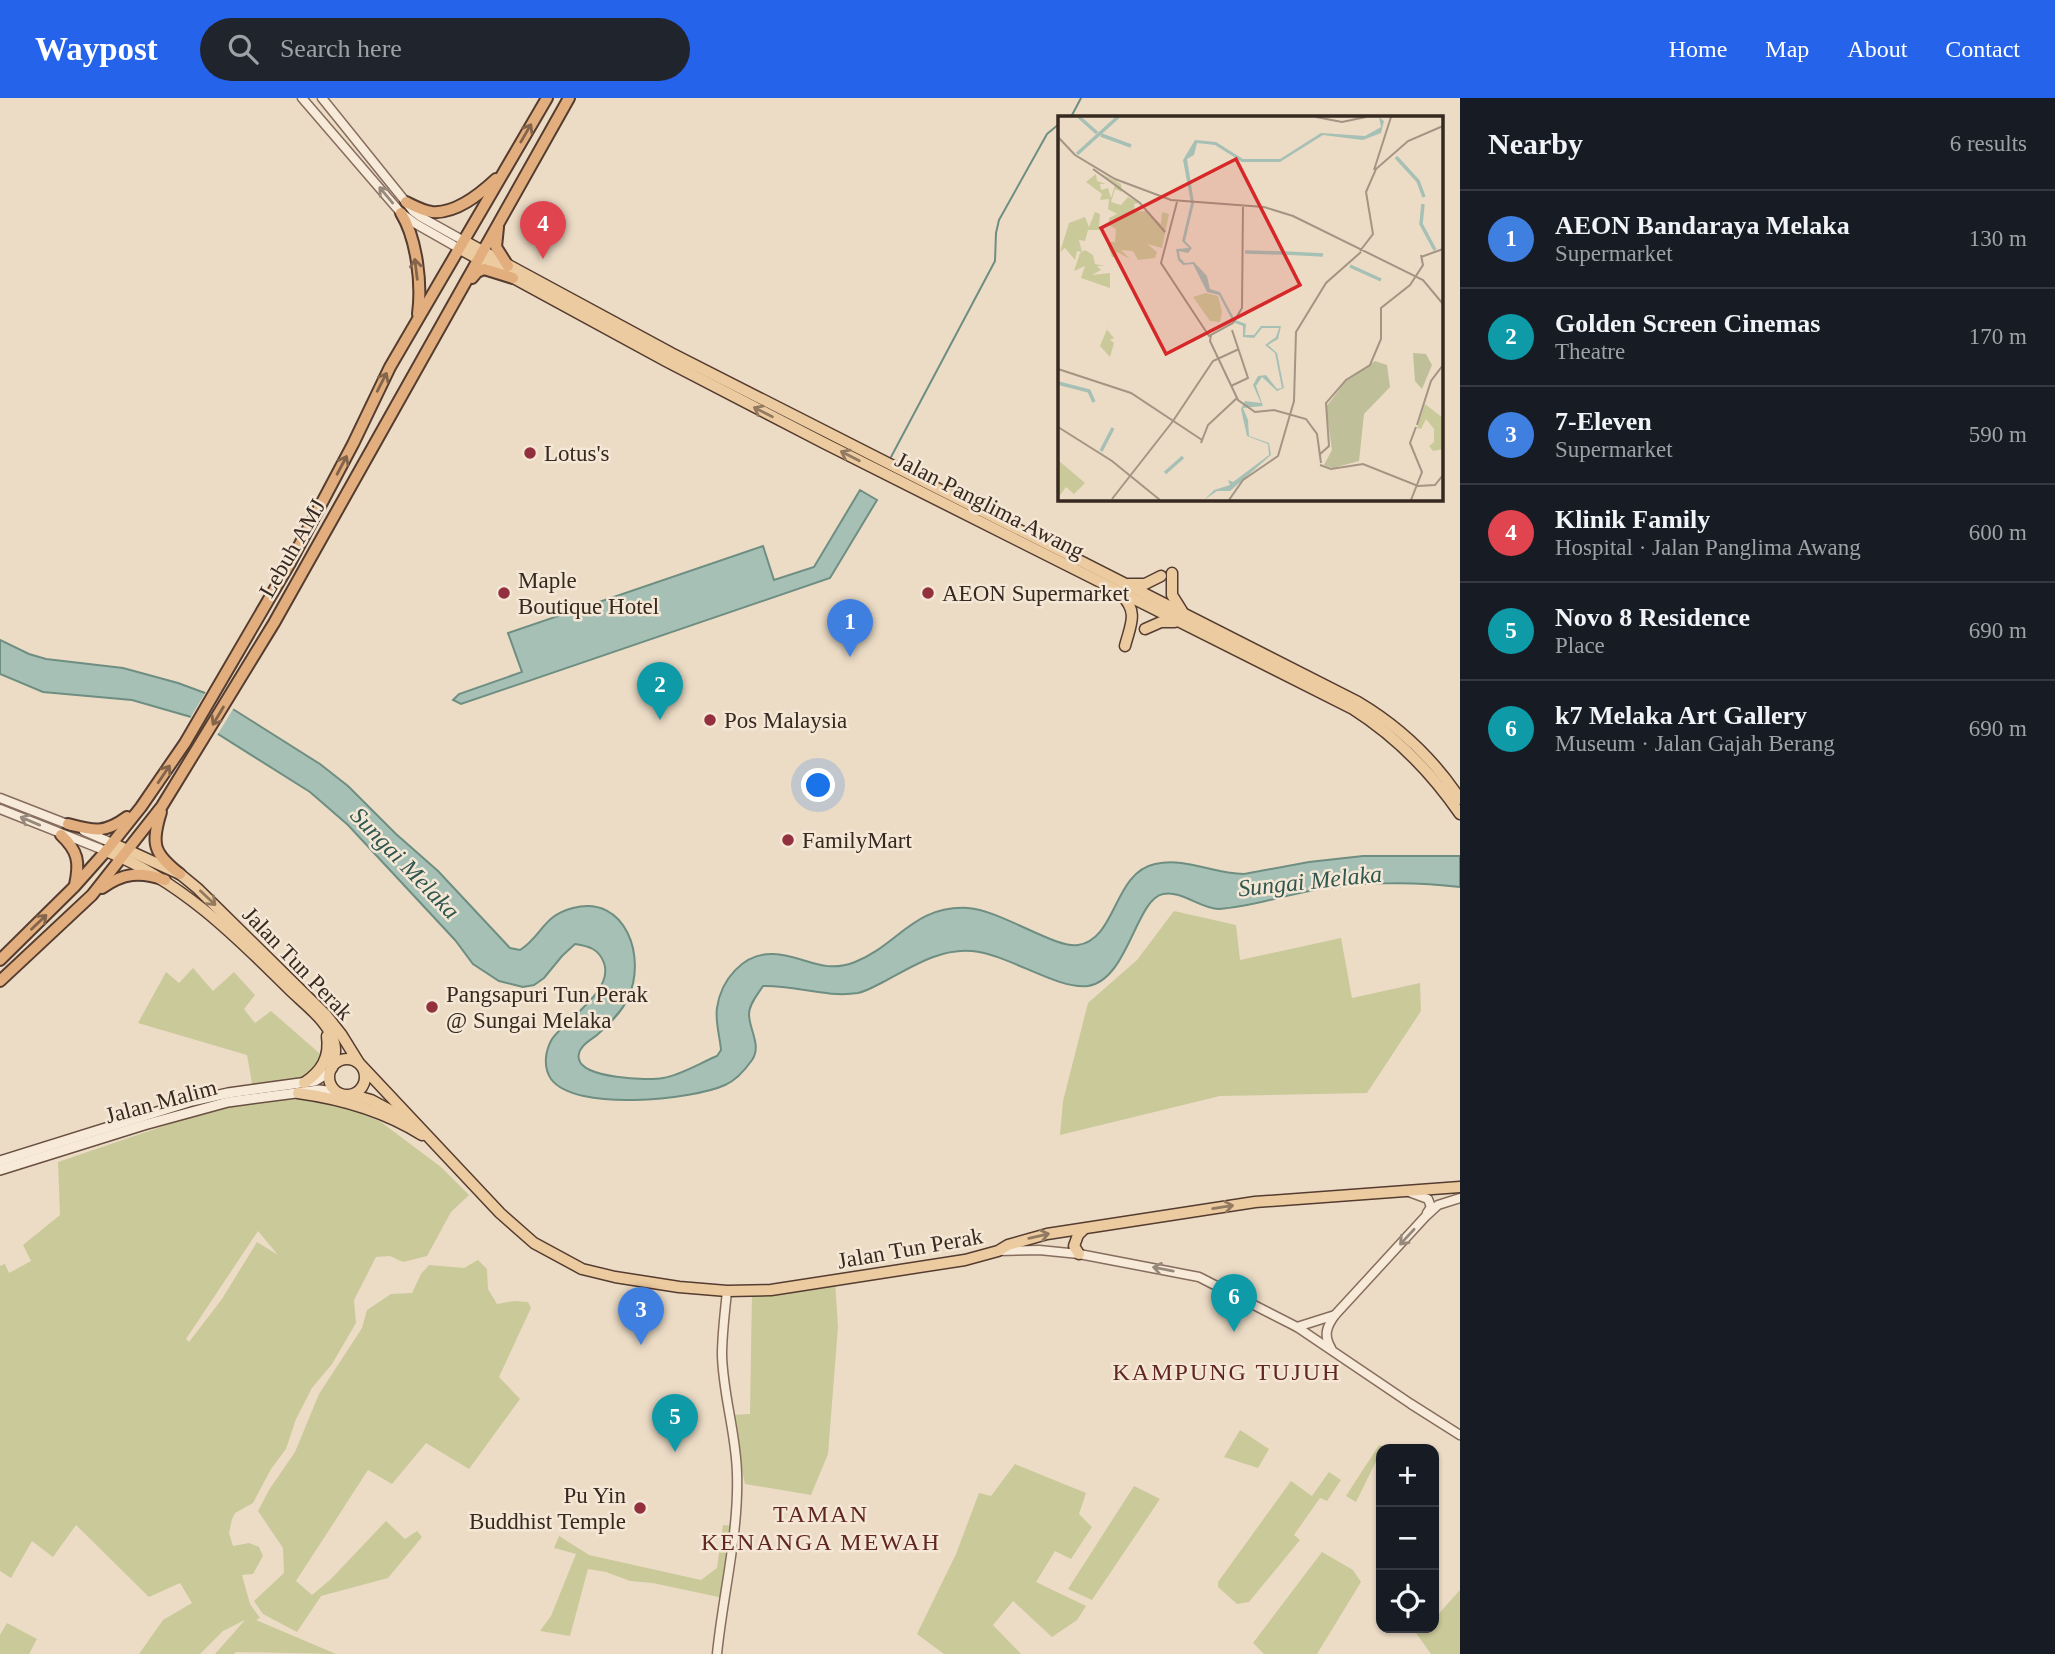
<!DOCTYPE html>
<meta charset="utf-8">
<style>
:root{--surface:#171b24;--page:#20242c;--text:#f1f3f6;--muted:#9ea1a6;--line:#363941;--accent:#2563eb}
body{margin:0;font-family:"Times New Roman",serif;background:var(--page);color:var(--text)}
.controls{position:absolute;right:21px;bottom:21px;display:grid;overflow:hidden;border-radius:14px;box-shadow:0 2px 5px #0004}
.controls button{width:63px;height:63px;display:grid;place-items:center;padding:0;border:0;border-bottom:2px solid var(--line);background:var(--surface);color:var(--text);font:35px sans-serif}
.you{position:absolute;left:819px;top:688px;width:24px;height:24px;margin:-18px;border:5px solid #fff;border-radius:50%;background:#1a73e8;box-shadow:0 0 0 10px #1a73e833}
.badge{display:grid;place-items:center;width:46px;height:46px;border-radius:50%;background:var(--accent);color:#fff;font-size:23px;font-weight:700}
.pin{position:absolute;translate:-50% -58px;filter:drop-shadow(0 2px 4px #0008)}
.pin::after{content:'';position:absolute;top:37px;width:24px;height:21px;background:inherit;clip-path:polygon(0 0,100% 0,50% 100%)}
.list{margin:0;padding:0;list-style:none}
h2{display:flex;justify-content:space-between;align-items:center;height:91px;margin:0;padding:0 28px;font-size:30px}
h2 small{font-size:23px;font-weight:400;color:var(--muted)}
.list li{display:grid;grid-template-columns:46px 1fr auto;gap:21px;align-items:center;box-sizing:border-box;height:98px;padding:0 28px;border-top:2px solid var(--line)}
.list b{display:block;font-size:26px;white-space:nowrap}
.list p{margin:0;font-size:23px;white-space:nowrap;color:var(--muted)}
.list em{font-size:23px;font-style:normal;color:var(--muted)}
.icon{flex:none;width:38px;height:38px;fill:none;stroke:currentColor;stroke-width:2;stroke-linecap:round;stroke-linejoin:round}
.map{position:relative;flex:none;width:1460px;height:1556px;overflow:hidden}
header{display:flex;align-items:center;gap:42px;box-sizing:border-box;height:98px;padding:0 35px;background:var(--accent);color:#fff}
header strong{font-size:33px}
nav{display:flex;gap:38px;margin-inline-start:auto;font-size:24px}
.search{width:490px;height:63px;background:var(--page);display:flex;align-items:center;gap:18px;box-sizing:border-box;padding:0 24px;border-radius:38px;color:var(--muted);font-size:26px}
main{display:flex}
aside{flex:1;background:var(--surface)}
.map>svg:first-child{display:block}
.green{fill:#cac99a;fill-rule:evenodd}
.water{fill:#a7c0b5;stroke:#6e8e82;stroke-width:2}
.pier{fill:#ecdcc6}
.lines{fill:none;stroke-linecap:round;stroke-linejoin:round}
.stream{stroke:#6e8e82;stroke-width:2}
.tertiary-casing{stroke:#866d5d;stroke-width:11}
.secondary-casing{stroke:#684f40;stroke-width:12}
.primary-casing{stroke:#543c30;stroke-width:13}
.trunk-casing{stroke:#543c30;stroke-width:14}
.tertiary{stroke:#f7ead9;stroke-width:8}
.secondary{stroke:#f7ead9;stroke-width:9}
.primary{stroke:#edcba0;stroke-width:10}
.trunk{stroke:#e2ae7e;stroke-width:10}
.oneway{stroke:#84644a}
.oneway2{stroke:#97897c}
.oneway3{stroke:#927a60}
.poi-dot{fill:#92303e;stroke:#f4e7d5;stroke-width:2.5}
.labels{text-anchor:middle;stroke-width:5;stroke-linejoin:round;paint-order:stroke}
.poi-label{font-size:23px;fill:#372820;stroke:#f4e7d5;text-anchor:start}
.street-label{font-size:23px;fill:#372820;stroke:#f4e7d5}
.water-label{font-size:24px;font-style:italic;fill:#30564f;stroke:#f4e7d5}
.neighbourhood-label{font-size:24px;letter-spacing:2px;fill:#622621;stroke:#f4e7d5}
.inset-river{fill:none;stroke:#a7c0b5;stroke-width:3.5}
.inset-road{fill:none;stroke:#a49484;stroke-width:2}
.view{fill:#d62828;fill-opacity:0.15;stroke:#d62828;stroke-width:3.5}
.inset-edge{fill:none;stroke:#372820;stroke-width:3.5}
</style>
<header>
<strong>Waypost</strong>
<div class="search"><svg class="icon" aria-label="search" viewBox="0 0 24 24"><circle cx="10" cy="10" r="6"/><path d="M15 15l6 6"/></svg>Search here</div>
<nav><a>Home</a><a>Map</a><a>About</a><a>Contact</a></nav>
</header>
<main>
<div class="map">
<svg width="1460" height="1556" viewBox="0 0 1460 1556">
<rect width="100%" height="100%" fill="#ecdcc6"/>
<g class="green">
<path d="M 1174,813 L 1236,827 L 1240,862 L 1341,840 L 1352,900 L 1420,885 L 1421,913 L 1367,995 L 1220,998 L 1060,1037 L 1063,1003 L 1088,905 L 1137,862 Z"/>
<path d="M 193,870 L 213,893 L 234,874 L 255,897 L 244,911 L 255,925 L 271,913 L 326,961 L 313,979 L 313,993 L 381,1024 L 441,1069 L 469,1097 L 451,1114 L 427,1158 L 403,1164 L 390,1158 L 376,1159 L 354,1202 L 356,1225 L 332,1266 L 312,1290 L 296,1321 L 286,1351 L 271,1371 L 253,1405 L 235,1415 L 232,1421 L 229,1435 L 233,1448 L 249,1445 L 259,1449 L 263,1458 L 253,1476 L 242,1477 L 250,1506 L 260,1520 L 256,1522 L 336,1556 L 236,1554 L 234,1556 L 215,1556 L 245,1522 L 223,1533 L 200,1556 L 139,1556 L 163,1522 L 192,1505 L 180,1485 L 149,1499 L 76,1427 L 53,1459 L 32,1443 L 11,1480 L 0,1473 L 0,1168 L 5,1166 L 9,1175 L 31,1163 L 23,1147 L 60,1117 L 58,1064 L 196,1017 L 223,1005 L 228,995 L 253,991 L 247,957 L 138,925 L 166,874 L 179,885 ZM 258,1133 L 278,1157 L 257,1144 L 222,1201 L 189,1244 L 186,1241 Z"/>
<path d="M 478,1162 L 487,1171 L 488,1191 L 497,1206 L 514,1203 L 528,1204 L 531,1210 L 499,1279 L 520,1301 L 469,1371 L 426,1345 L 392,1386 L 368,1372 L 296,1483 L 312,1497 L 331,1481 L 386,1423 L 405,1441 L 417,1433 L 422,1439 L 388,1480 L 321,1498 L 297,1534 L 263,1516 L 254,1503 L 284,1475 L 283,1450 L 258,1413 L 269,1392 L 295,1354 L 319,1296 L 362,1230 L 367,1212 L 391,1196 L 412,1195 L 421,1176 L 429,1167 L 464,1170 Z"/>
<path d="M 835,1183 L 838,1229 L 828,1356 L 811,1397 L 745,1386 L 730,1317 L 750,1316 L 752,1193 Z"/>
<path d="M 1240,1332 L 1269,1351 L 1258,1370 L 1224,1359 Z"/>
<path d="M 1379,1347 L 1383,1349 L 1356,1404 L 1346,1398 Z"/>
<path d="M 1015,1366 L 1086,1395 L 1079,1416 L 1092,1429 L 1071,1461 L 1055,1453 L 1036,1484 L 1086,1508 L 1077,1522 L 1052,1539 L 1013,1503 L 993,1527 L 1021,1556 L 944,1556 L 917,1536 L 956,1456 L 979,1395 L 991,1398 Z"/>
<path d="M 1329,1374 L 1341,1382 L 1327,1403 L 1320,1400 L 1294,1437 L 1300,1442 L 1249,1504 L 1237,1506 L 1218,1489 L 1218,1484 L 1291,1383 L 1312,1398 Z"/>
<path d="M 1134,1388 L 1160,1401 L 1092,1502 L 1068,1491 Z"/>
<path d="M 723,1427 L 735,1428 L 723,1500 L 653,1485 L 630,1483 L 606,1474 L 588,1471 L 570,1538 L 540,1533 L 551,1518 L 576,1456 L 554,1450 L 559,1438 L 589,1457 L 701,1482 L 717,1470 Z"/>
<path d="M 1322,1454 L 1353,1472 L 1361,1484 L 1317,1556 L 1264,1556 L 1253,1545 Z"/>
<path d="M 1460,1492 L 1460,1556 L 1431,1556 L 1416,1535 L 1420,1530 L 1434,1530 L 1434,1521 Z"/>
<path d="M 7,1525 L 37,1541 L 29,1556 L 0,1556 L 0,1537 Z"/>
</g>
<g class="water">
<path d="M 860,392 L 877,402 L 830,480 L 461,606 L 453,602 L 459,596 L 522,574 L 508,535 L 763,448 L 774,482 L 814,469 Z"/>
<path d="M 0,542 L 29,556 L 46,561 L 123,570 L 178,585 L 205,595 L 236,613 L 320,666 L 348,688 L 396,736 L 438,773 L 510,850 L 520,852 C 543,837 542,818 573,810 C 626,796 647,860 628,900 C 622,914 608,927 597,937 C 592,941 584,945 581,951 C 579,953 578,959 579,961 C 582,980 648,983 663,980 C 681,977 700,965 717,958 L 721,952 C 720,939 715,924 717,910 C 721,882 743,855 773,856 C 804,857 822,877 855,864 C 898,847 914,807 968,810 C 1000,812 1056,851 1078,847 C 1117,841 1113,775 1155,766 C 1186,759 1213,776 1244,776 L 1309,764 L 1363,758 L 1460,758 L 1460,789 C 1412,783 1357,784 1309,793 C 1279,799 1249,809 1219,811 C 1200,811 1182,792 1163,796 C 1136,801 1128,882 1088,888 C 1057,892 1008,856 972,853 C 939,850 910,870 883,884 C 875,888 867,893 858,895 C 826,900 795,887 763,888 C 758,896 749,906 749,916 C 749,932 762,947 752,962 C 745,972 737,982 725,987 C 692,1002 575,1014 551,981 C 543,969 545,953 552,941 C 566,921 614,893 604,865 C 599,851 589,848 575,846 L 562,858 L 544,880 L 534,887 L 523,889 L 499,883 L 473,866 L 455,842 L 348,727 L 310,694 L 191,619 L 132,602 L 43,594 L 0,576 Z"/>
</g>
<path class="pier" d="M 207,592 L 235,608 L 216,639 L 189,622 Z"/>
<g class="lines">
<g class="stream">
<path d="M 1071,19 L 1081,0"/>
<path d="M 891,359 L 995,163 L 996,135 L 999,122 L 1047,36 L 1059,26"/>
</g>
<defs>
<g id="tertiary">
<path d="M 302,0 L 401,115 L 416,126 L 460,151"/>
<path d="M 322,0 L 413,113 L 421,119 L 464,143"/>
<path d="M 0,700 L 72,728"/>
<path d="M 0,711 L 106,753"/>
<path d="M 84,733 L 112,745"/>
<path d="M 1409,1094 L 1428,1101 L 1431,1109 L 1427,1115"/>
<path d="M 998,1153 L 1039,1152 L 1079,1156 L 1199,1179 L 1297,1229 L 1411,1306 L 1460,1337"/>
<path d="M 1297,1229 L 1335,1217"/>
<path d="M 1331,1250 C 1323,1237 1327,1228 1335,1217 L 1425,1119 L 1438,1107 L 1460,1100"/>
<path d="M 717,1556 C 723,1496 739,1435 737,1375 C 736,1335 723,1297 722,1257 C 722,1236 725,1214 727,1193"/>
</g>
<g id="secondary">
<path d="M 0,1063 L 192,1003 L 228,995 L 315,983 L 330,974"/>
<path d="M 0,1072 L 144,1027 L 228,1004 L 319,992 L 336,994"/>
</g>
<g id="primary">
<path d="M 464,143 L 671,255 L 1358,604 C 1400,629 1433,660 1460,701"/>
<path d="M 460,151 L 666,263 L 824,345 L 1353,611 C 1397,639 1431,674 1460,716"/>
<path d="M 1172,475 L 1172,497 L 1182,513"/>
<path d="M 1129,486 L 1145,486 L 1161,478"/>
<path d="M 1122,498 C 1139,514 1130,528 1125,548"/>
<path d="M 1145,531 L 1161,524 L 1175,524"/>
<path d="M 112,745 L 180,776 L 197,790 L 326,917 L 341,936 L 359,965 L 500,1115 L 534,1145 L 582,1171 L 615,1179 L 679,1189 L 727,1193 L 771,1192 L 965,1162 L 998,1153 L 1008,1147 L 1047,1136 L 1255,1104 L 1460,1089"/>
<path d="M 106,753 C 179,782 234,836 289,891 C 303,905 324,920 332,939 C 337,949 335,959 332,970"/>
<circle cx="347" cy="979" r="18"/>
<path d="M 304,985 C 322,973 330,959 327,938"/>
<path d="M 298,995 C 342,1001 384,1013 422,1037"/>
<path d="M 353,997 L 371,1002 L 410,1023"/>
<path d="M 1079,1156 L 1074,1148 L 1078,1137 L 1083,1132"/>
</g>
<g id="trunk">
<path d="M 406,104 C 414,108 423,113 432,114 C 456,116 480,96 496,81"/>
<path d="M 401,115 C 417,141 422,186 418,216"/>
<path d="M 498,129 L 496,149 L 508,168"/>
<path d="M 472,180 L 477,174 L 484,171 L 513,180"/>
<path d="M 161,714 C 151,746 153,755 180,776"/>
<path d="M 68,726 C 94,733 104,736 127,719"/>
<path d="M 61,737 C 78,753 80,764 75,787"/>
<path d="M 102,790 C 123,775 140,773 165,782"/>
<path d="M 0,862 L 74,789 L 106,753 L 141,709 L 185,645 L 290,465 L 353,346 L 390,269 L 547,0"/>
<path d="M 0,883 L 92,797 L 162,708 L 274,525 L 569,0"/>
</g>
</defs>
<use href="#tertiary" class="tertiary-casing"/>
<use href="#secondary" class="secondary-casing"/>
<use href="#primary" class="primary-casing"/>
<use href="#trunk" class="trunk-casing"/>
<use href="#tertiary" class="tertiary"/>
<use href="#secondary" class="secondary"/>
<use href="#primary" class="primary"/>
<use href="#trunk" class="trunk"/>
</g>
<defs><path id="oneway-shaft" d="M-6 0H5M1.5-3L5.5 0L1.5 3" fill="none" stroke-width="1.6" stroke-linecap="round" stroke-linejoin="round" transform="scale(1.75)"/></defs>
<g class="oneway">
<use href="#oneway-shaft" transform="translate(526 35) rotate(-60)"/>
<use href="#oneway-shaft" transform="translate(416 171) rotate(-97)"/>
<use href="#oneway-shaft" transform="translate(382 284) rotate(-63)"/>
<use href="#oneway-shaft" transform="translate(342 367) rotate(-62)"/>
<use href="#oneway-shaft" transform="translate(218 618) rotate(121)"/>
<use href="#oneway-shaft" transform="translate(164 676) rotate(-56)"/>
<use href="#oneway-shaft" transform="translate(39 824) rotate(-44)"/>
</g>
<g class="oneway2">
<use href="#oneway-shaft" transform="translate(386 97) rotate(-130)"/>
<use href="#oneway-shaft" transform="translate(30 723) rotate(-157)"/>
<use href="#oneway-shaft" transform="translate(1407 1139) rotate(133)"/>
<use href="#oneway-shaft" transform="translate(1163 1171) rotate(-169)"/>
</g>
<g class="oneway3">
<use href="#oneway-shaft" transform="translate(763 314) rotate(-153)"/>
<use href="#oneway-shaft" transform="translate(850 358) rotate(-153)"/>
<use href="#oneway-shaft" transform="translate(208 800) rotate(43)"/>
<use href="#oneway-shaft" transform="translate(1223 1109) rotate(-9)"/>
<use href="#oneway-shaft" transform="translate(1039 1138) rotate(-13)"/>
</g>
<g class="poi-dot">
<circle cx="530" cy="355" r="7"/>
<circle cx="504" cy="495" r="7"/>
<circle cx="928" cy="495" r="7"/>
<circle cx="710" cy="622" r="7"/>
<circle cx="788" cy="742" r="7"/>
<circle cx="432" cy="909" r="7"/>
<circle cx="640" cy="1410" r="7"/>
</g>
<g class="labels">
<g class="poi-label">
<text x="544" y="363">Lotus's</text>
<text x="518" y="490">Maple<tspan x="518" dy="26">Boutique Hotel</tspan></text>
<text x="942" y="503">AEON Supermarket</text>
<text x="724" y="630">Pos Malaysia</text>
<text x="802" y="750">FamilyMart</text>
<text x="446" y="904">Pangsapuri Tun Perak<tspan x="446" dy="26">@ Sungai Melaka</tspan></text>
<text x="626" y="1405" text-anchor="end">Pu Yin<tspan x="626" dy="26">Buddhist Temple</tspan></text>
</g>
<g class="street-label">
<text transform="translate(990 407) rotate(27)" y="8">Jalan Panglima Awang</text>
<text transform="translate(292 450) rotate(-60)" y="8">Lebuh AMJ</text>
<text transform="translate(298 865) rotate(46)" y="8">Jalan Tun Perak</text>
<text transform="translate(161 1003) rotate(-15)" y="8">Jalan Malim</text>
<text transform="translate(910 1150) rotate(-10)" y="8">Jalan Tun Perak</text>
</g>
<g class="water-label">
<text transform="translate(405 765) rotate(46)" y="8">Sungai Melaka</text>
<text transform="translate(1310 783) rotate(-6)" y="8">Sungai Melaka</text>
</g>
<g class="neighbourhood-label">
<text x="1227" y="1282">KAMPUNG TUJUH</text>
<text x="821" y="1424">TAMAN<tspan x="821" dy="28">KENANGA MEWAH</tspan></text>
</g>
</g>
<g transform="translate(1058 18)">
<rect width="385" height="385" fill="#ecdcc6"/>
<path d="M 42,57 L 63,68 L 64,76 L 57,73 L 53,86 L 63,89 L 70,81 L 82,87 L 76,88 L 77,96 L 89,95 L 103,108 L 104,96 L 111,98 L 104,132 L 89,128 L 99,136 L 97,142 L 80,144 L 75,135 L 63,134 L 72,143 L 59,136 L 58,141 L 54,141 L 49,126 L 57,126 L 58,113 L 51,109 L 51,102 L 59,98 L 50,93 L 51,83 L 42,84 L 44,78 L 28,66 L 38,58 L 39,65 L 48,68 L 42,68 L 43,74 L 50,72 L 53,82 L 57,69 ZM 37,96 L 42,98 L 41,110 L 46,114 L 30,114 L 27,125 L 21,124 L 24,136 L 19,135 L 17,144 L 7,132 L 2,136 L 11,107 L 27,101 L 31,111 ZM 27,134 L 35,139 L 37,148 L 47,150 L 39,150 L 43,154 L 34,159 L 52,157 L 52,172 L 23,162 L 27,150 L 16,155 L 22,137 ZM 148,177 L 160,180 L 164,196 L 162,206 L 152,205 L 135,181 ZM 52,206 L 49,214 L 56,222 L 52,224 L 56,227 L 52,241 L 42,230 ZM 367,288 L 385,302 L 385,333 L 375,335 L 371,330 L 376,326 L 376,313 L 368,303 L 363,313 L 359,312 ZM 0,344 L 27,367 L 16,378 L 8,371 L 0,382 Z" fill="#cac99a"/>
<path d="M 355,237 L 368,238 L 374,249 L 364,273 L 357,265 ZM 317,245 L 329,249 L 332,271 L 306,298 L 301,345 L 275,352 L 266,349 L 274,334 L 268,291 L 288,265 Z" fill="#bfbf99"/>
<path d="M 321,1 L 326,5 L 323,17 L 305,24 L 265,19 L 222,46 L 184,46 L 157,29 L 139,27 L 136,39 L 129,43 L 136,87 L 127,125 L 134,132 L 130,137 L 121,135 L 122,142 L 127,147 L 136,146 L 149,160 L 152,173 L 162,176 L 177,204 L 188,208 L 187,219 L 196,219 L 203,210 L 223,210 L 220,223 L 210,229 L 219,237 L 226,272 L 219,275 L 204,261 L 198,270 L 205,290 L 185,292 L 190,304 L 191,320 L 211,327 L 213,339 L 172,375 L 159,375 L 146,384 L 156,374 L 172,369 L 170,364 L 175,366 L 211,339 L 210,328 L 189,320 L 183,293 L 187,285 L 203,287 L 195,269 L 200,260 L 208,259 L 219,273 L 224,272 L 217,237 L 207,229 L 218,221 L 221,212 L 204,212 L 196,222 L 185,221 L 185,210 L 175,206 L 161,179 L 149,176 L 135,148 L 125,149 L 120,144 L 118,133 L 131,132 L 124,125 L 133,87 L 125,44 L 137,24 L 158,26 L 185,43 L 222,43 L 263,17 L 307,20 L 323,11 Z" fill="#a7c0b5"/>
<path class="inset-river" d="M 21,1 L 39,17M 43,19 L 73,30M 19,38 L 60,1M 338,41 L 360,65 L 366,81M 365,88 L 363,108 L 377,134M 187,136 L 226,137M 227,137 L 265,139M 292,150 L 323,164M 0,267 L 31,275 L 36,286M 43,335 L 55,312M 107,357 L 125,341"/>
<path class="inset-road" d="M 258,1 L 284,6 L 308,1M 0,21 L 17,39 L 57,63 L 113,84 L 206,91 L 235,100 L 365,164 L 385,188M 35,53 L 82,87 L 107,116M 316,54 L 333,1M 119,86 L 103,147 L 151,220 L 175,207 L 184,192 L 185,89M 302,135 L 315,118 L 308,76 L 318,53 L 350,25 L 385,10M 363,141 L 385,133M 153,219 L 152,225 L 180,284 L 197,296 L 216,294 L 248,303 L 259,318 L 263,347M 0,253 L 73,277 L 144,324M 173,270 L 190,262 L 174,214M 359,309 L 373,265 L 385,249M 0,311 L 54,345 L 102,384M 143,327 L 150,309 L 179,282M 261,339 L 271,330 L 268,287 L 288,264 L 312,249 L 323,223 L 323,192 L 352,169 L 365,149 L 363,139M 262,349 L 273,353 L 305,348 L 360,370 L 377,369 L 385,359M 54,383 L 115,305 L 155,245 L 181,233M 171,384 L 185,364 L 220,340 L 236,285 L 238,216 L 268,167 L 303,136M 353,384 L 364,356 L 352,327 L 358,311"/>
<path class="view" d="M 178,43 L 242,169 L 108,238 L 43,112 Z"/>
<rect width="385" height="385" class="inset-edge"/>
</g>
</svg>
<div class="controls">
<button>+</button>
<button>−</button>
<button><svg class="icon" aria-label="locate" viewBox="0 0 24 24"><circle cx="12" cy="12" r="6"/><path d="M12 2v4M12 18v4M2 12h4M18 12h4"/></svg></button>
</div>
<div class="you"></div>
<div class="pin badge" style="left:850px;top:559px;background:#3f7fe0">1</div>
<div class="pin badge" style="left:660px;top:622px;background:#0f9aa8">2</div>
<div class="pin badge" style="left:641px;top:1247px;background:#3f7fe0">3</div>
<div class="pin badge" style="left:543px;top:161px;background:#e0444e">4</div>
<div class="pin badge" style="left:675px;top:1354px;background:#0f9aa8">5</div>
<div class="pin badge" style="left:1234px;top:1234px;background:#0f9aa8">6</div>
</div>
<aside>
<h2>Nearby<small>6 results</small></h2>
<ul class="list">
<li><span class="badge" style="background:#3f7fe0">1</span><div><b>AEON Bandaraya Melaka</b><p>Supermarket</p></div><em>130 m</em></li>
<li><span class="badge" style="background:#0f9aa8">2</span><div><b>Golden Screen Cinemas</b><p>Theatre</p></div><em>170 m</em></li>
<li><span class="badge" style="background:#3f7fe0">3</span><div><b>7-Eleven</b><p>Supermarket</p></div><em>590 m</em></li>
<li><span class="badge" style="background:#e0444e">4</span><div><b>Klinik Family</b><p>Hospital · Jalan Panglima Awang</p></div><em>600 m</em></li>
<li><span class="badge" style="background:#0f9aa8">5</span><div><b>Novo 8 Residence</b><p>Place</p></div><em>690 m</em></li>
<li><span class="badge" style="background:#0f9aa8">6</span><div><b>k7 Melaka Art Gallery</b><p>Museum · Jalan Gajah Berang</p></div><em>690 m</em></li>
</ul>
</aside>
</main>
